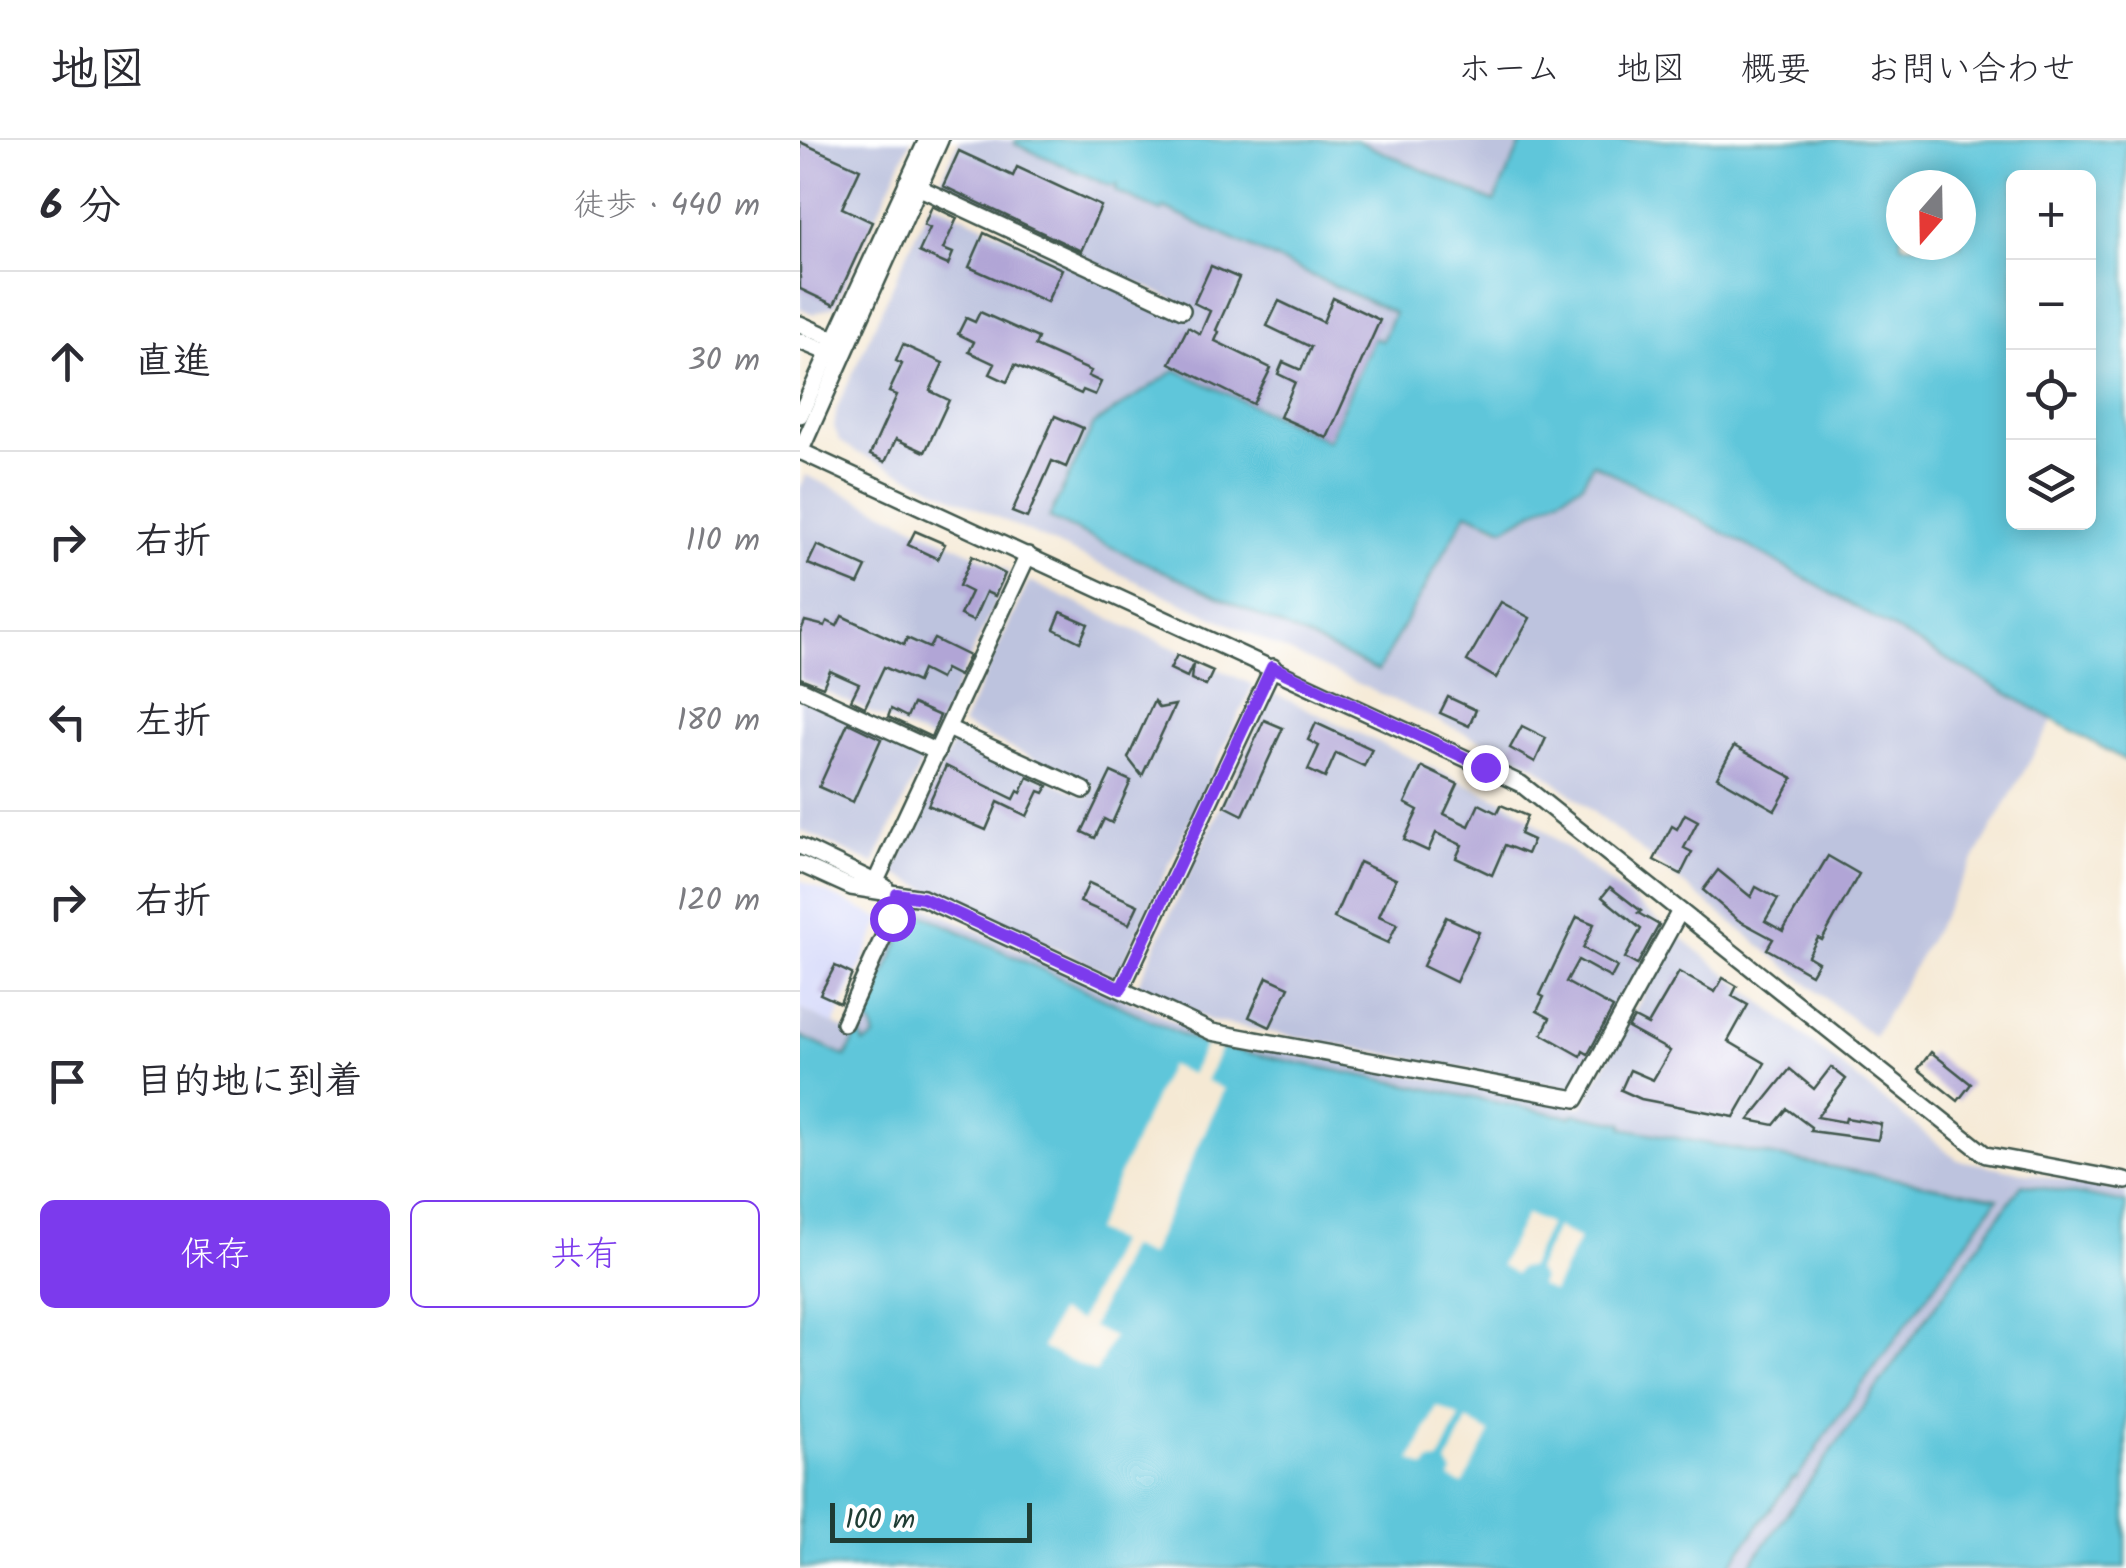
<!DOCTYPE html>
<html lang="ja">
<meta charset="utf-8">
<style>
:root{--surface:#fff;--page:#f7f7f7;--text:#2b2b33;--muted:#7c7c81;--line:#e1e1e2;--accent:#7c3aed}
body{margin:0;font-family:Kalam,"Klee One",sans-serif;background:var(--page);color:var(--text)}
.controls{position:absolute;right:30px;top:30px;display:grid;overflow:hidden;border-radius:15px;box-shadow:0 5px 25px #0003}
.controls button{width:90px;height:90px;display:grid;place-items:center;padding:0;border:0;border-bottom:2px solid var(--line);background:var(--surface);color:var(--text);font:50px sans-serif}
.compass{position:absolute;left:1086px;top:30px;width:90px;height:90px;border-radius:50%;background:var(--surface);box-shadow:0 5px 25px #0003;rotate:200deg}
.scale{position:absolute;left:30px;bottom:25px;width:202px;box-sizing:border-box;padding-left:10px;border:5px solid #1f3d34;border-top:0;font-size:28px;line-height:35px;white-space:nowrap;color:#1f3d34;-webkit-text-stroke:8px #fff;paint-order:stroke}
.stop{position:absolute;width:30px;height:30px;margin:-22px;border:8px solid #7c3aed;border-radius:50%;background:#fff}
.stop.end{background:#7c3aed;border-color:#fff;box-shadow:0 2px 10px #0008}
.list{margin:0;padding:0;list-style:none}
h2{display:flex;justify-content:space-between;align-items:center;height:130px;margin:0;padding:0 40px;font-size:42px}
h2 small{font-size:32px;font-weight:400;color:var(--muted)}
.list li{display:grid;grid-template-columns:65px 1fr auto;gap:30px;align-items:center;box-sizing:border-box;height:180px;padding:0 40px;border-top:2px solid var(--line)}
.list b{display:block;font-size:38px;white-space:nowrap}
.list em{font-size:32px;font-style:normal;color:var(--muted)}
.actions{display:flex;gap:20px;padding:30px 40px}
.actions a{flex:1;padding:22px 0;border:2px solid var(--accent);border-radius:15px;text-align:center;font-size:35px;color:var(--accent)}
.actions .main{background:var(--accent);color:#fff}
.icon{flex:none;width:55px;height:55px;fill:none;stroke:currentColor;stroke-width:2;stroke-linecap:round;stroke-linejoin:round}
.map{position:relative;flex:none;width:1326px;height:1428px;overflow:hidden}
header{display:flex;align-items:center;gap:60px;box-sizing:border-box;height:140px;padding:0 50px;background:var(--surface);border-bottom:2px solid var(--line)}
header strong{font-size:48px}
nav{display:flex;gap:55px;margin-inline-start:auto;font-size:35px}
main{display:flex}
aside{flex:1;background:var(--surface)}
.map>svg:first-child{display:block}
.built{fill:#d4d8f9}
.industrial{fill:#bdc3de}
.water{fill:#5ec6da;stroke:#3e8287;stroke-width:2.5;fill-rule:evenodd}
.pier{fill:#f5e9d4}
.building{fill:#b1a5d6}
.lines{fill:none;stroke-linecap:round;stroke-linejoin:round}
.minor-casing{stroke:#3f574c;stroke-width:20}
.minor{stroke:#fff;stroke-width:15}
.route{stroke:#7c3aed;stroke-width:12}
</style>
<header>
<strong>地図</strong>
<nav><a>ホーム</a><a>地図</a><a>概要</a><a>お問い合わせ</a></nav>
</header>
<main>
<aside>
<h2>6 分<small>徒歩 · 440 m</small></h2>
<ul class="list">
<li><svg class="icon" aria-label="ahead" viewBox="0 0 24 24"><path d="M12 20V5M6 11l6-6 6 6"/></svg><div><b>直進</b></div><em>30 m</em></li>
<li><svg class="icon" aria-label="right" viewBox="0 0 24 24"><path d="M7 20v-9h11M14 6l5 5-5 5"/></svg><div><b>右折</b></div><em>110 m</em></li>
<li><svg class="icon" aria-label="left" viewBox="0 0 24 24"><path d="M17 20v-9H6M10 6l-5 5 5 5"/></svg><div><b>左折</b></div><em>180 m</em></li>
<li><svg class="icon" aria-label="right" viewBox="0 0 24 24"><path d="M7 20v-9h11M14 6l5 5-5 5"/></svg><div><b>右折</b></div><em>120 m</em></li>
<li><svg class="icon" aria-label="arrive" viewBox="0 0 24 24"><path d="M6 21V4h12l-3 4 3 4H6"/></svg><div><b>目的地に到着</b></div></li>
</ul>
<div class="actions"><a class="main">保存</a><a>共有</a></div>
</aside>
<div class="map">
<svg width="1326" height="1428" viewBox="0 0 1326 1428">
<rect width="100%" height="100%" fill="#fff"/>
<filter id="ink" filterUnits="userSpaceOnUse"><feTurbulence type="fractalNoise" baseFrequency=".01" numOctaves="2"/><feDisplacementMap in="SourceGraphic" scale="20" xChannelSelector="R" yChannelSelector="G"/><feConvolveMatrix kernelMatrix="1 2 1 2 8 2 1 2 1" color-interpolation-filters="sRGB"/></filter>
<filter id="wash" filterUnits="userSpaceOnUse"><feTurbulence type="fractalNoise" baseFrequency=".0048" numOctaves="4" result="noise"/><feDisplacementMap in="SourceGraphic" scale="40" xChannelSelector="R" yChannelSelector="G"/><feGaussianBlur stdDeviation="2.25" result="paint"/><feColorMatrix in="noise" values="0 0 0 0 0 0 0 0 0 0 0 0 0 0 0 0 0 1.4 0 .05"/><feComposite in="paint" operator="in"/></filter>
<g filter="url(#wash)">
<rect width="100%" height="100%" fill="#f5e9d4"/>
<path class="built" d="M 0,740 L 82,779 L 34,885 L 0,869 Z"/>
<g class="industrial">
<path d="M 0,0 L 111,0 L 35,166 L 13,174 L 0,168 Z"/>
<path d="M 159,0 L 216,0 L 216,4 L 309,46 L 318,45 L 315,51 L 362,72 L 364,68 L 595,173 L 582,202 L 573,199 L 527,301 L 376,230 L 294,284 L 250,378 L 668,372 L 696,387 L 702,384 L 705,387 L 781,344 L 793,323 L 948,406 L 1253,580 L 1074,897 L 736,626 L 56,312 L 40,301 L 34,287 L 37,268 L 131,61 L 384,177 L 390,167 L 136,50 Z"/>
<path d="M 556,0 L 723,0 L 695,63 Z"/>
<path d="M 6,335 L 210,431 L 132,601 L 0,540 L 0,348 Z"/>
<path d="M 229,441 L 453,545 L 317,837 L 93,733 L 155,598 L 288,658 L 293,646 L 162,585 Z"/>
<path d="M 473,553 L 714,666 L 865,786 L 774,949 L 411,881 L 337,846 Z"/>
<path d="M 0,556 L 122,613 L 124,618 L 74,724 L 0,690 Z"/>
<path d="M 111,760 L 408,897 L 782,967 L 877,794 L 1158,1020 L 1326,1052 L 1326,1063 L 1222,1044 L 948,1428 L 928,1428 L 993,1338 L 997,1339 L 1017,1311 L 1015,1309 L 1198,1058 L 823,988 L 823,983 L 805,980 L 773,974 L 772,977 L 405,905 L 115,770 L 63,880 L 72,885 L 76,898 L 64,904 L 59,892 L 46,917 L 0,896 L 0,869 L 50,892 Z"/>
</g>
<g class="water">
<path d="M 216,0 L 556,0 L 694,62 L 723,0 L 1326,0 L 1326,621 L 948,406 L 793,323 L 782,344 L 704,388 L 667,372 L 578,531 L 249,378 L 294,284 L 376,230 L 528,301 L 574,198 L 582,201 L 594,173 L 364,68 L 362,72 L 315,51 L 317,45 L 310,46 L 215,4 ZM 1214,38 L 1288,38 L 1288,382 L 1214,382 ZM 1101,45 L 1161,45 L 1161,105 L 1101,105 Z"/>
<path d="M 114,770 L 402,904 L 771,977 L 773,974 L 823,983 L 823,988 L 1198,1058 L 1016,1308 L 1017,1310 L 996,1339 L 993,1338 L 928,1428 L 0,1428 L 0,896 L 46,917 L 59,890 L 64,904 L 75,898 L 72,885 L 63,881 Z"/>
<path d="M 1222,1044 L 1326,1063 L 1326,1428 L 948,1428 Z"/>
</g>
<g class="pier">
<path d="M 405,905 L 421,908 L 406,941 L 424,949 L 349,1116 L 328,1107 L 292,1187 L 313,1197 L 296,1233 L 242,1208 L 258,1172 L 279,1181 L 316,1102 L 294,1091 L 369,925 L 391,934 Z"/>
<path d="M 726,1074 L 749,1084 L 729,1127 L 719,1128 L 715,1134 L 700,1125 Z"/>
<path d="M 756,1087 L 779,1099 L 753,1152 L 739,1145 L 742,1139 L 736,1130 Z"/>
<path d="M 637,1266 L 660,1277 L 639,1321 L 629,1322 L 626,1328 L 611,1320 Z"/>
<path d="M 667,1280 L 690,1293 L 663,1345 L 650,1339 L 653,1333 L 647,1324 Z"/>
</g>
<g id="blocks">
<g class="building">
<path d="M 0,2 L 60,29 L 42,68 L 72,82 L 34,165 L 0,149 Z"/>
<path d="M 159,11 L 213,36 L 217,27 L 301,66 L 281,111 L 143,46 Z"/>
<path d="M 132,66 L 157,78 L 143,109 L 153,113 L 148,125 L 119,112 L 130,88 L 124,85 Z"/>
<path d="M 184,93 L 262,129 L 247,162 L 169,127 Z"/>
<path d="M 411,126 L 439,138 L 416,190 L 419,192 L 415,201 L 471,228 L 453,264 L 370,223 L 388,187 L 400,194 L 410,171 L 394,163 Z"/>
<path d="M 533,158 L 580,180 L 527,298 L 480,277 L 495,242 L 478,234 L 483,222 L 501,230 L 511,207 L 467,186 L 479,161 L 523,182 Z"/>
<path d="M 180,172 L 238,198 L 235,206 L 291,231 L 288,236 L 301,242 L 295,255 L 283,250 L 281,254 L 215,225 L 207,242 L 190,234 L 195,224 L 169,212 L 174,202 L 158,194 L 166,178 L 175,182 Z"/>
<path d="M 103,205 L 143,223 L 130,251 L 149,260 L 125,312 L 96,299 L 85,322 L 70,315 L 97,255 L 89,252 L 102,224 L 96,221 Z"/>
<path d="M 255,276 L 283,288 L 266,327 L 252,321 L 227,378 L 212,372 Z"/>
<path d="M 115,391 L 145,404 L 138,419 L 108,405 Z"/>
<path d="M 17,405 L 66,427 L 58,444 L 8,424 Z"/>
<path d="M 172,416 L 205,434 L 195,456 L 186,452 L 173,481 L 160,475 L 171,452 L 159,446 Z"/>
<path d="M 701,462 L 730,478 L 696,538 L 667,521 Z"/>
<path d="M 261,472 L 288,484 L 280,502 L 254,489 Z"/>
<path d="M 42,476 L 104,505 L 107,498 L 129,508 L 134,499 L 169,516 L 159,536 L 145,529 L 140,539 L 122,530 L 117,542 L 84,527 L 65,567 L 51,560 L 59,544 L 30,531 L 23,547 L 0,538 L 0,493 L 5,481 L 25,486 L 27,481 L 37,486 Z"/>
<path d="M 377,515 L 413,531 L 406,546 L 391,539 L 393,524 L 387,537 L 370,529 Z"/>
<path d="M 648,557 L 676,570 L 669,586 L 640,573 Z"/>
<path d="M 354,561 L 359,568 L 375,565 L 342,636 L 328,618 Z"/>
<path d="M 113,564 L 140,576 L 131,597 L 88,577 L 91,569 L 107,577 Z"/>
<path d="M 464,580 L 483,588 L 443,675 L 425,666 Z"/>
<path d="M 48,583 L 81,599 L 53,662 L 19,647 Z"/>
<path d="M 516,583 L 572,609 L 564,626 L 536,613 L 525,638 L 508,630 L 519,606 L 508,600 Z"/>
<path d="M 722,586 L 746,598 L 735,622 L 710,608 Z"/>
<path d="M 934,606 L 993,638 L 975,670 L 917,637 Z"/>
<path d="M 146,626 L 214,659 L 218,651 L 221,653 L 228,637 L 248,646 L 244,653 L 239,651 L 227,676 L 198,662 L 186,690 L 128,665 Z"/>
<path d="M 622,627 L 658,644 L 644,674 L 669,686 L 679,664 L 697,673 L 701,665 L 727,676 L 720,694 L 733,700 L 727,714 L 705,705 L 692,735 L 656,718 L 662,705 L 636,693 L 628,711 L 604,700 L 618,670 L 605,663 Z"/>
<path d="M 311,632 L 331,641 L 312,683 L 304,679 L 295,698 L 282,692 Z"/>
<path d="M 885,674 L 898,681 L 884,708 L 892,712 L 881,734 L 854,720 L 872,686 L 877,689 Z"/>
<path d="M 1028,716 L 1059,734 L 1022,800 L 1018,798 L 1008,816 L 1018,822 L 1011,834 L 967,809 L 973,799 L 938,780 L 903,750 L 918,730 L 951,757 L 956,747 L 978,759 L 965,781 L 983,791 Z"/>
<path d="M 559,722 L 596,739 L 579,776 L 597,784 L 588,803 L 534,778 Z"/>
<path d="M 289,743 L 338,765 L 329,784 L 280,762 Z"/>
<path d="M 810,747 L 841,771 L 838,773 L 859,785 L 837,825 L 825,818 L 841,789 L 802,757 Z"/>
<path d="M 646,777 L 679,792 L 656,842 L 623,826 Z"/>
<path d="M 777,777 L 794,784 L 783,808 L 817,827 L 811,838 L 778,820 L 766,842 L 813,868 L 788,914 L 783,911 L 781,916 L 742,894 L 750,878 L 737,871 L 744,857 L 740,855 Z"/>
<path d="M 35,826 L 52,834 L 40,863 L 20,854 Z"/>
<path d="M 879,832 L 915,852 L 923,838 L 937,846 L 932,856 L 948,865 L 928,901 L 965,923 L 934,977 L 841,959 L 821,950 L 830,930 L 853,940 L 870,911 L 828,888 L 834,878 L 848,885 Z"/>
<path d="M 467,837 L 489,847 L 470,887 L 449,877 Z"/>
<path d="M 1131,912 L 1171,944 L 1158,961 L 1118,929 Z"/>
<path d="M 1031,927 L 1046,939 L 1017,977 L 1045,982 L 1046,978 L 1081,984 L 1078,1000 L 1010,991 L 1011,987 L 987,969 L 974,985 L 949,980 L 990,929 L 1014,949 Z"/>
</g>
</g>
</g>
<g filter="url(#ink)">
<use href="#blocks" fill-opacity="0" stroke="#3f574c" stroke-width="2.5"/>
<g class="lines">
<defs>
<g id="minor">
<path d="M 107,42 L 382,170"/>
<path d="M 0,184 L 42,203"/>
<path d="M 0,201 L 38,217"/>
<path d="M 0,275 L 127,0"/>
<path d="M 0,311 L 721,644 L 1186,1015 L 1326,1041"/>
<path d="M 0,312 L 140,0"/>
<path d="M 0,549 L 137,612"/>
<path d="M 148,588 L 284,650"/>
<path d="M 0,706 L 85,747"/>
<path d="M 0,724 L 51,747 L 123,758 L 412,892 L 776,959 L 880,771"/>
<path d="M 76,741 L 228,415"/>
<path d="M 321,849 L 473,527"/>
<path d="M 44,883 L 96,769 L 97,754"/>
</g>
</defs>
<use href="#minor" class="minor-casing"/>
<use href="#minor" class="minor"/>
</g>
</g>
<g class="lines" filter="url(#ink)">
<path class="route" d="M 92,778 L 97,754 L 123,758 L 321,849 L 472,527 L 685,627"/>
</g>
</svg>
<div class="controls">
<button>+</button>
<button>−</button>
<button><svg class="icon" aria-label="locate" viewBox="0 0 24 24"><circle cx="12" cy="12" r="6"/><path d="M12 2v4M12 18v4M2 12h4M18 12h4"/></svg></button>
<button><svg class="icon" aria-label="layers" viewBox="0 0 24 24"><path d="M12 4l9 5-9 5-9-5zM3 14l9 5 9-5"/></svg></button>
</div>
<svg class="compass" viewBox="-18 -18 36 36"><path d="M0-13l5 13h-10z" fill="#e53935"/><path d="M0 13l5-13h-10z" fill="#7c7c81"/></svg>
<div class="scale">100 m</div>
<div class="stop" style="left:92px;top:778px"></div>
<div class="stop end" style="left:685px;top:627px"></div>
</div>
</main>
